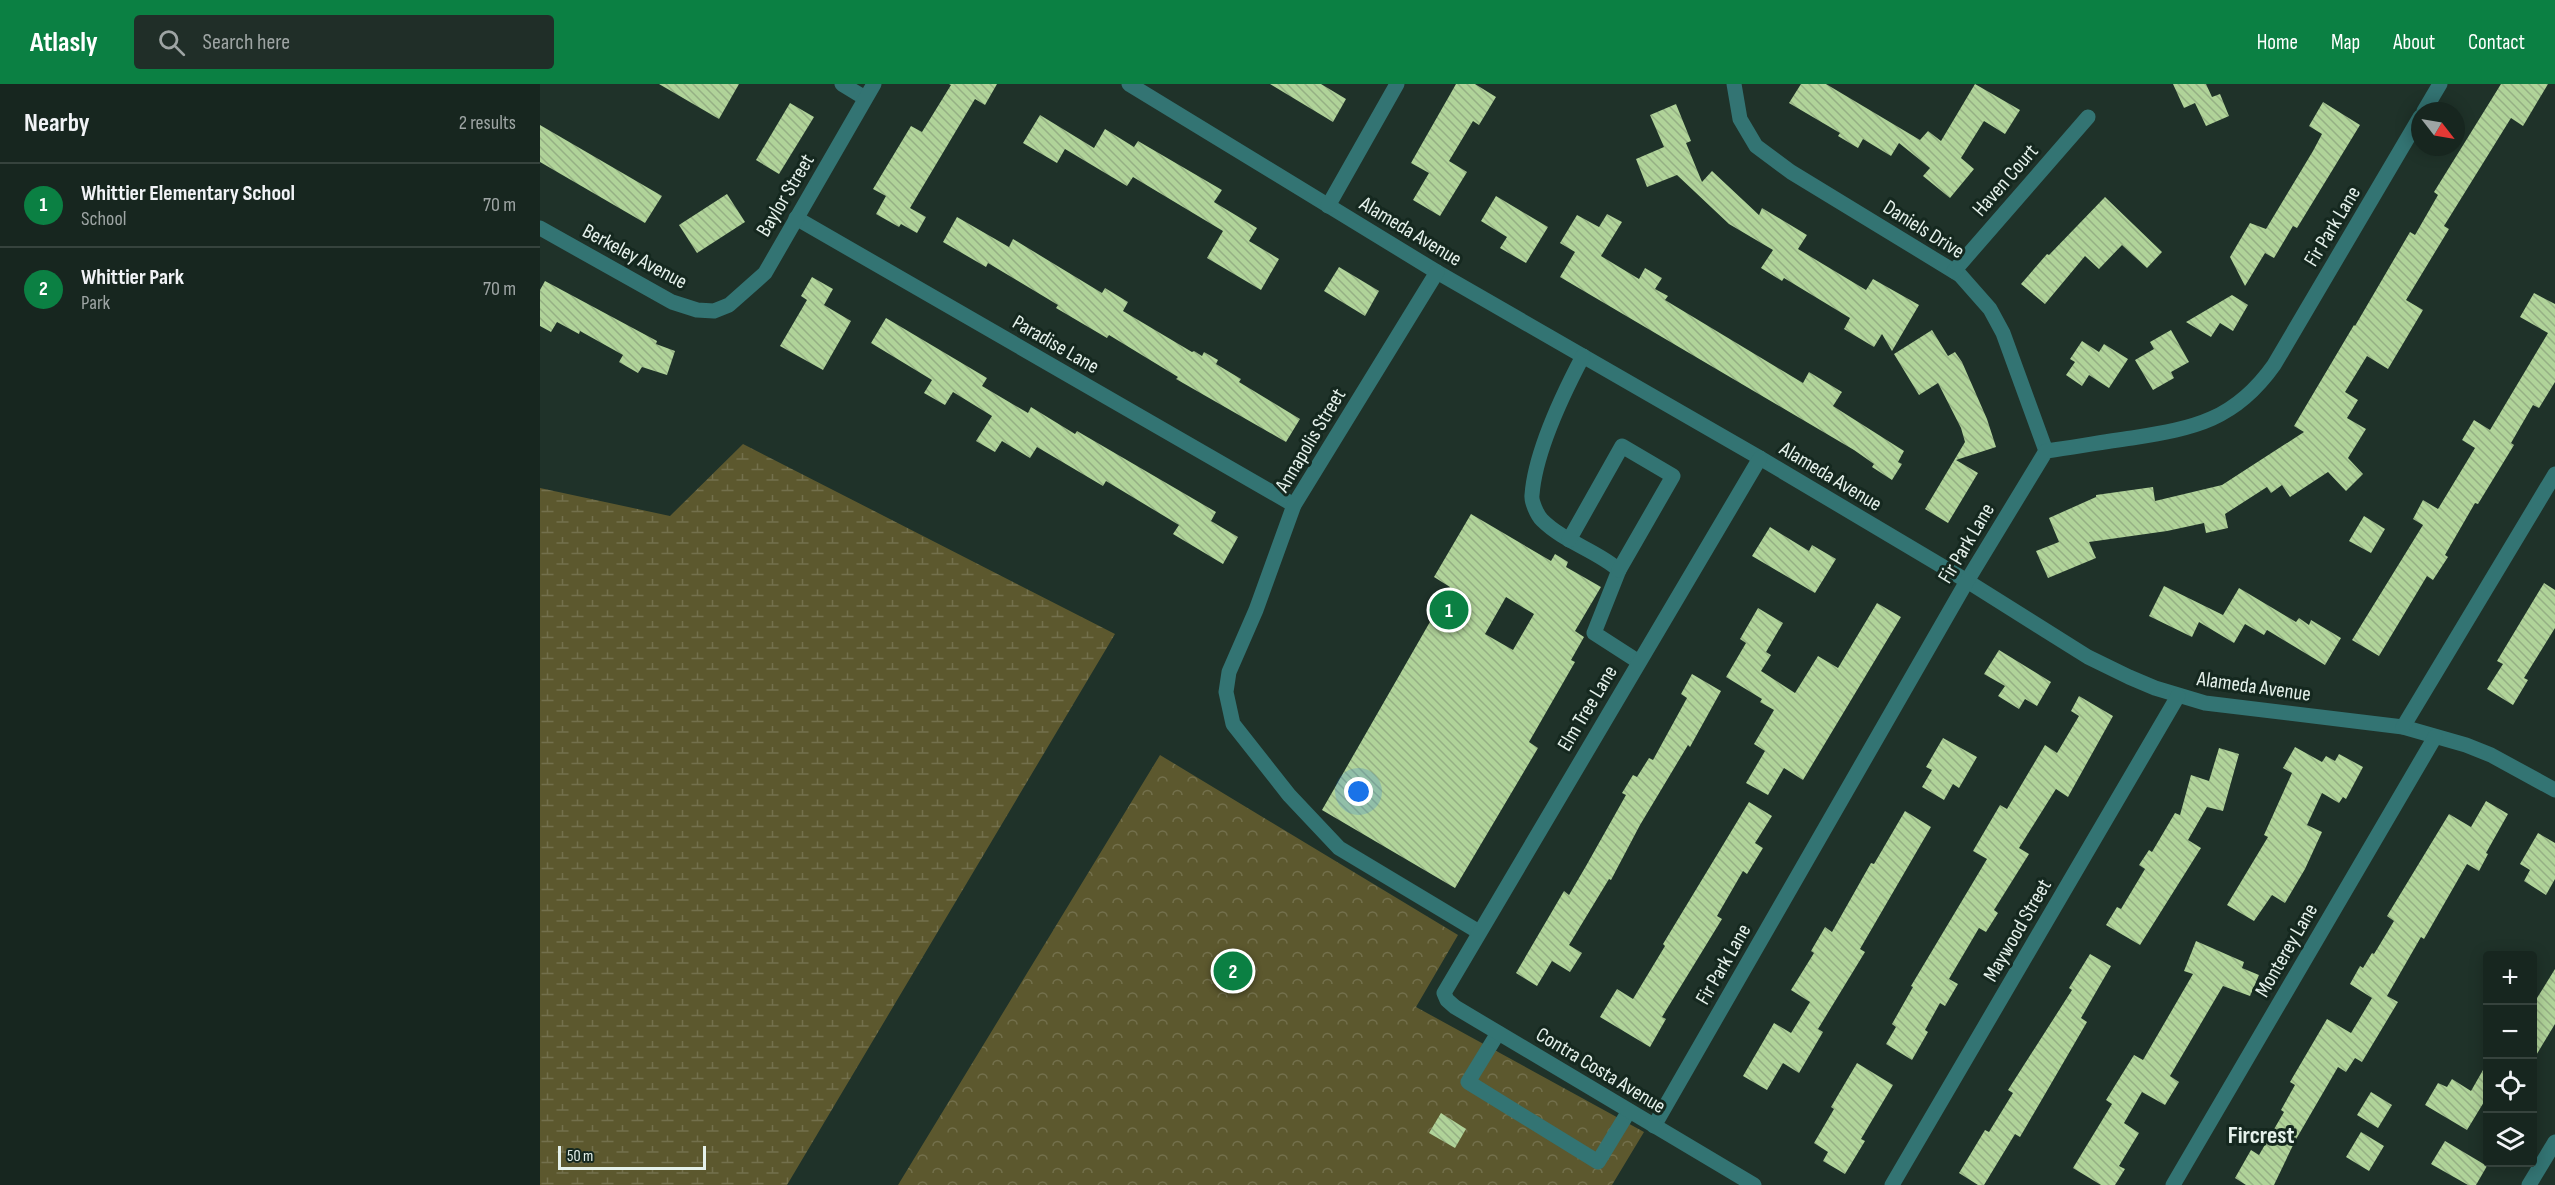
<!DOCTYPE html>
<meta charset="utf-8">
<style>
:root{--surface:#17261f;--page:#202e28;--text:#f1f3f6;--muted:#9ea5a4;--line:#36433d;--accent:#0b8043}
body{margin:0;font-family:"Sofia Sans Condensed",sans-serif;background:var(--page);color:var(--text)}
.controls{position:absolute;right:18px;bottom:18px;display:grid;overflow:hidden;border-radius:6px;box-shadow:0 3px 15px #0003}
.controls button{width:54px;height:54px;display:grid;place-items:center;padding:0;border:0;border-bottom:2px solid var(--line);background:var(--surface);color:var(--text);font:30px sans-serif}
.compass{position:absolute;left:1871px;top:18px;width:54px;height:54px;border-radius:50%;background:var(--surface);box-shadow:0 3px 15px #0003;rotate:121deg}
.scale{position:absolute;left:18px;bottom:15px;width:148px;box-sizing:border-box;padding-left:6px;border:3px solid #e5f1eb;border-top:0;font-size:16px;line-height:21px;white-space:nowrap;color:#e5f1eb;-webkit-text-stroke:4px #15281f;paint-order:stroke}
.you{position:absolute;left:819px;top:708px;width:21px;height:21px;margin:-15px;border:4px solid #fff;border-radius:50%;background:#1a73e8;box-shadow:0 0 0 9px #1a73e833}
.badge{display:grid;place-items:center;width:39px;height:39px;border-radius:50%;background:var(--accent);color:#fff;font-size:20px;font-weight:700}
.pin{position:absolute;translate:-50% -50%;border:3px solid #fff;box-shadow:0 2px 6px #0006}
.list{margin:0;padding:0;list-style:none}
h2{display:flex;justify-content:space-between;align-items:center;height:78px;margin:0;padding:0 24px;font-size:26px}
h2 small{font-size:20px;font-weight:400;color:var(--muted)}
.list li{display:grid;grid-template-columns:39px 1fr auto;gap:18px;align-items:center;box-sizing:border-box;height:84px;padding:0 24px;border-top:2px solid var(--line)}
.list b{display:block;font-size:22px;white-space:nowrap}
.list p{margin:0;font-size:20px;white-space:nowrap;color:var(--muted)}
.list em{font-size:20px;font-style:normal;color:var(--muted)}
.icon{flex:none;width:33px;height:33px;fill:none;stroke:currentColor;stroke-width:2;stroke-linecap:round;stroke-linejoin:round}
.map{position:relative;flex:none;width:2015px;height:1101px;overflow:hidden}
header{display:flex;align-items:center;gap:36px;box-sizing:border-box;height:84px;padding:0 30px;background:var(--accent);color:#fff}
header strong{font-size:28px}
nav{display:flex;gap:33px;margin-inline-start:auto;font-size:21px}
.search{width:420px;height:54px;background:var(--page);display:flex;align-items:center;gap:15px;box-sizing:border-box;padding:0 21px;border-radius:6px;color:var(--muted);font-size:22px}
main{display:flex}
aside{flex:1;background:var(--surface)}
.map>svg:first-child{display:block}
.wetland{fill:url(#wetland-marsh)}
.park{fill:url(#park-crowns)}
.building{fill:url(#building-back-hatch);fill-rule:evenodd}
.lines{fill:none;stroke-linecap:round;stroke-linejoin:round}
.minor{stroke:#337473;stroke-width:15}
.labels{text-anchor:middle;stroke-width:6;stroke-linejoin:round;paint-order:stroke}
.street-label{font-size:21px;fill:#e5f1eb;stroke:#15281f}
.quarter-label{font-size:24px;font-weight:bold;fill:#e5f1eb;stroke:#15281f}
</style>
<header>
<strong>Atlasly</strong>
<div class="search"><svg class="icon" aria-label="search" viewBox="0 0 24 24"><circle cx="10" cy="10" r="6"/><path d="M15 15l6 6"/></svg>Search here</div>
<nav><a>Home</a><a>Map</a><a>About</a><a>Contact</a></nav>
</header>
<main>
<aside>
<h2>Nearby<small>2 results</small></h2>
<ul class="list">
<li><span class="badge">1</span><div><b>Whittier Elementary School</b><p>School</p></div><em>70 m</em></li>
<li><span class="badge">2</span><div><b>Whittier Park</b><p>Park</p></div><em>70 m</em></li>
</ul>
</aside>
<div class="map">
<svg width="2015" height="1101" viewBox="0 0 2015 1101">
<defs>
<pattern id="wetland-marsh" width="20" height="14" patternUnits="userSpaceOnUse" patternTransform="scale(1.5)"><rect width="20" height="14" fill="#5c582e"/><path d="M1 5h8M5 5V1M11 12h8M15 12V8" fill="none" stroke="#73704c"/></pattern>
<pattern id="park-crowns" width="20" height="18" patternUnits="userSpaceOnUse" patternTransform="scale(1.5)"><rect width="20" height="18" fill="#5c582e"/><path d="M2 6a3 3 0 1 1 6 0M12 15a3 3 0 1 1 6 0" fill="none" stroke="#73704c"/></pattern>
<pattern id="building-back-hatch" width="6" height="6" patternUnits="userSpaceOnUse" patternTransform="scale(1.5)"><rect width="6" height="6" fill="#b0d399"/><path d="M-1 5l2 2M0 0l6 6M5-1l2 2" fill="none" stroke="#95b084"/></pattern>
</defs>
<rect width="100%" height="100%" fill="#1f3229"/>
<path class="wetland" d="M 203,360 L 575,550 L 247,1101 L 0,1101 L 0,404 L 130,432 Z"/>
<path class="park" d="M 620,671 L 918,851 L 876,923 L 1104,1048 L 1072,1101 L 358,1101 Z"/>
<g class="building">
<path d="M 119,0 L 199,0 L 179,35 Z"/>
<path d="M 409,0 L 457,0 L 445,21 L 435,15 L 370,124 L 386,133 L 377,149 L 361,140 L 359,143 L 336,130 L 346,112 L 333,105 L 371,42 L 382,48 L 411,1 Z"/>
<path d="M 730,0 L 781,0 L 806,15 L 793,38 Z"/>
<path d="M 916,0 L 935,0 L 956,13 L 939,41 L 933,37 L 909,77 L 927,88 L 900,132 L 873,116 L 889,89 L 871,79 Z"/>
<path d="M 1261,0 L 1286,0 L 1380,56 L 1388,47 L 1401,57 L 1435,0 L 1480,26 L 1465,50 L 1444,37 L 1421,74 L 1434,85 L 1410,114 L 1383,92 L 1390,84 L 1359,59 L 1351,72 L 1323,55 L 1318,64 L 1298,52 L 1300,49 L 1249,19 Z"/>
<path d="M 1633,0 L 1666,0 L 1672,13 L 1680,10 L 1689,32 L 1666,42 L 1655,19 L 1644,24 Z"/>
<path d="M 1961,0 L 2008,0 L 1983,42 L 1971,34 L 1904,142 L 1909,145 L 1866,216 L 1883,226 L 1848,285 L 1827,272 L 1805,308 L 1818,316 L 1807,334 L 1826,345 L 1808,374 L 1823,390 L 1806,407 L 1788,388 L 1750,413 L 1742,401 L 1731,409 L 1727,403 L 1685,430 L 1688,444 L 1666,449 L 1664,439 L 1627,447 L 1549,458 L 1556,474 L 1508,494 L 1496,467 L 1519,458 L 1509,434 L 1556,413 L 1556,411 L 1613,403 L 1615,417 L 1682,401 L 1764,348 L 1754,342 L 1814,241 L 1815,242 L 1870,148 L 1875,151 L 1898,111 L 1894,108 Z"/>
<path d="M 1783,18 L 1820,41 L 1757,144 L 1753,142 L 1734,174 L 1725,169 L 1705,202 L 1690,173 L 1710,139 L 1726,145 L 1773,67 L 1782,50 L 1769,42 Z"/>
<path d="M 250,19 L 274,33 L 239,90 L 216,76 Z"/>
<path d="M 1136,20 L 1151,57 L 1146,59 L 1162,98 L 1172,87 L 1219,131 L 1222,124 L 1267,151 L 1258,165 L 1326,206 L 1333,195 L 1379,221 L 1352,267 L 1342,250 L 1334,263 L 1304,245 L 1310,234 L 1244,194 L 1242,197 L 1221,184 L 1233,166 L 1189,140 L 1137,91 L 1107,103 L 1096,75 L 1124,63 L 1110,31 Z"/>
<path d="M 500,31 L 554,64 L 565,45 L 594,63 L 598,57 L 682,106 L 674,118 L 717,144 L 709,157 L 739,175 L 721,206 L 667,174 L 683,147 L 593,93 L 587,102 L 525,65 L 517,79 L 483,59 Z"/>
<path d="M 0,41 L 122,112 L 105,139 L 0,78 Z"/>
<path d="M 187,110 L 205,138 L 157,169 L 139,141 Z"/>
<path d="M 956,112 L 1008,143 L 986,179 L 960,164 L 967,153 L 941,137 Z"/>
<path d="M 1565,113 L 1622,168 L 1607,184 L 1582,161 L 1559,185 L 1545,172 L 1505,220 L 1481,200 L 1507,170 L 1509,171 Z"/>
<path d="M 1067,130 L 1082,138 L 1061,172 L 1099,195 L 1105,184 L 1122,194 L 1115,205 L 1128,212 L 1125,216 L 1263,299 L 1269,288 L 1302,308 L 1293,322 L 1364,367 L 1358,378 L 1362,380 L 1352,396 L 1332,383 L 1334,380 L 1314,366 L 1020,193 L 1035,168 L 1020,159 L 1037,131 L 1059,143 Z"/>
<path d="M 417,133 L 469,163 L 473,155 L 562,209 L 565,204 L 588,218 L 583,227 L 652,268 L 654,267 L 662,272 L 664,268 L 678,276 L 676,280 L 701,295 L 699,298 L 760,335 L 746,358 L 636,295 L 638,293 L 569,251 L 567,254 L 516,224 L 518,221 L 448,179 L 446,183 L 403,158 Z"/>
<path d="M 799,183 L 839,207 L 825,232 L 784,207 Z"/>
<path d="M 272,193 L 293,205 L 284,221 L 311,237 L 283,286 L 240,262 L 267,216 L 261,212 Z"/>
<path d="M 5,197 L 117,257 L 116,260 L 135,267 L 127,291 L 102,283 L 98,289 L 79,278 L 83,271 L 40,247 L 39,250 L 17,238 L 11,248 L 0,242 L 0,206 Z"/>
<path d="M 1994,209 L 2015,220 L 2015,298 L 1999,324 L 1993,321 L 1971,359 L 1974,361 L 1938,420 L 1935,419 L 1905,471 L 1908,473 L 1893,496 L 1887,492 L 1839,572 L 1812,556 L 1883,441 L 1873,435 L 1883,416 L 1898,425 L 1935,364 L 1922,356 L 1934,336 L 1950,346 L 2008,249 L 1980,233 Z"/>
<path d="M 1692,211 L 1708,221 L 1693,247 L 1680,239 L 1671,253 L 1646,238 Z"/>
<path d="M 346,234 L 447,294 L 442,302 L 488,329 L 491,323 L 535,350 L 537,347 L 676,428 L 671,437 L 698,453 L 683,480 L 633,450 L 639,441 L 566,397 L 563,402 L 497,363 L 490,374 L 462,357 L 455,368 L 436,357 L 452,332 L 413,308 L 405,321 L 384,309 L 392,296 L 331,259 Z"/>
<path d="M 1392,246 L 1408,272 L 1415,268 L 1422,278 L 1447,335 L 1456,363 L 1416,376 L 1438,389 L 1408,439 L 1385,425 L 1425,358 L 1421,344 L 1398,299 L 1379,311 L 1354,270 Z"/>
<path d="M 1631,246 L 1649,278 L 1631,288 L 1634,294 L 1613,306 L 1595,276 L 1614,265 L 1610,258 Z"/>
<path d="M 1542,257 L 1559,268 L 1564,260 L 1588,275 L 1569,304 L 1549,291 L 1542,302 L 1526,291 L 1535,278 L 1530,275 Z"/>
<path d="M 931,430 L 1011,477 L 1015,470 L 1028,478 L 1026,483 L 1061,503 L 1035,547 L 1044,553 L 1031,576 L 1035,578 L 989,658 L 998,664 L 915,804 L 782,726 L 910,503 L 894,493 ZM 966,513 L 994,530 L 973,566 L 945,550 Z"/>
<path d="M 1824,432 L 1845,445 L 1831,469 L 1809,457 Z"/>
<path d="M 1230,443 L 1269,467 L 1272,461 L 1296,475 L 1275,509 L 1212,472 Z"/>
<path d="M 2004,499 L 2015,506 L 2015,544 L 1984,594 L 1988,596 L 1973,621 L 1947,605 L 1963,580 L 1957,577 Z"/>
<path d="M 1624,502 L 1683,531 L 1699,504 L 1756,538 L 1759,534 L 1769,541 L 1771,536 L 1801,554 L 1785,581 L 1727,546 L 1724,551 L 1705,540 L 1694,559 L 1659,538 L 1652,553 L 1609,532 Z"/>
<path d="M 1337,519 L 1361,533 L 1263,696 L 1244,684 L 1228,711 L 1206,699 L 1225,667 L 1214,660 L 1234,626 L 1220,618 L 1222,615 L 1186,593 L 1206,559 L 1200,555 L 1218,524 L 1243,539 L 1226,568 L 1231,571 L 1221,587 L 1255,609 L 1278,572 L 1298,584 Z"/>
<path d="M 1459,566 L 1511,598 L 1497,622 L 1485,615 L 1479,625 L 1458,612 L 1465,602 L 1444,590 Z"/>
<path d="M 1152,590 L 1181,607 L 1150,663 L 1148,661 L 1100,741 L 1071,796 L 1069,795 L 1029,861 L 1042,869 L 1030,888 L 1012,877 L 997,902 L 976,889 L 1024,807 L 1029,811 L 1046,782 L 1086,711 L 1082,709 L 1093,691 L 1097,693 L 1109,674 L 1113,676 L 1147,614 L 1141,610 Z"/>
<path d="M 1539,612 L 1573,632 L 1528,713 L 1516,705 L 1479,764 L 1489,770 L 1454,826 L 1458,829 L 1446,848 L 1439,844 L 1409,895 L 1418,900 L 1405,922 L 1400,919 L 1385,946 L 1388,948 L 1372,976 L 1346,960 L 1356,943 L 1352,940 L 1373,903 L 1371,902 L 1447,775 L 1433,767 L 1460,721 L 1467,725 L 1505,661 L 1517,669 L 1539,632 L 1531,627 Z"/>
<path d="M 1403,654 L 1437,673 L 1419,704 L 1413,700 L 1404,716 L 1382,703 L 1392,686 L 1386,683 Z"/>
<path d="M 1755,663 L 1782,678 L 1786,672 L 1795,677 L 1799,670 L 1823,683 L 1806,715 L 1803,713 L 1799,719 L 1782,709 L 1767,741 L 1782,748 L 1765,785 L 1745,819 L 1732,811 L 1714,837 L 1687,821 L 1728,753 L 1724,751 L 1752,689 L 1743,684 Z"/>
<path d="M 1679,664 L 1699,670 L 1683,727 L 1667,723 L 1648,756 L 1661,764 L 1600,861 L 1566,841 L 1577,823 L 1581,825 L 1605,785 L 1599,781 L 1609,766 L 1612,768 L 1635,729 L 1640,731 L 1651,691 L 1669,697 Z"/>
<path d="M 1946,717 L 1968,730 L 1946,769 L 1948,770 L 1939,787 L 1927,780 L 1884,855 L 1881,853 L 1847,912 L 1858,918 L 1822,978 L 1815,974 L 1806,988 L 1798,983 L 1755,1057 L 1734,1101 L 1706,1101 L 1695,1094 L 1711,1066 L 1719,1071 L 1744,1028 L 1741,1026 L 1755,1001 L 1750,998 L 1787,935 L 1811,949 L 1832,914 L 1810,900 L 1820,882 L 1823,884 L 1832,869 L 1834,870 L 1854,837 L 1847,832 L 1909,730 L 1931,743 Z"/>
<path d="M 1209,718 L 1232,732 L 1215,759 L 1223,764 L 1207,790 L 1203,787 L 1177,832 L 1182,835 L 1122,933 L 1126,935 L 1110,963 L 1060,933 L 1077,905 L 1093,915 L 1125,862 L 1123,860 Z"/>
<path d="M 1365,727 L 1391,743 L 1320,865 L 1325,868 L 1278,945 L 1283,948 L 1259,989 L 1243,979 L 1227,1006 L 1203,992 L 1234,939 L 1251,949 L 1270,918 L 1251,906 L 1274,869 L 1271,867 L 1285,843 L 1292,848 L 1331,779 L 1334,780 Z"/>
<path d="M 1998,749 L 2015,759 L 2015,795 L 2006,811 L 1984,797 L 1990,786 L 1980,780 Z"/>
<path d="M 1656,857 L 1704,878 L 1702,884 L 1719,891 L 1710,912 L 1683,902 L 1630,992 L 1639,998 L 1625,1021 L 1602,1008 L 1584,1039 L 1599,1049 L 1579,1082 L 1585,1085 L 1575,1101 L 1561,1101 L 1533,1084 L 1572,1020 L 1566,1016 L 1594,971 L 1603,976 L 1653,890 L 1644,887 Z"/>
<path d="M 1550,870 L 1571,882 L 1541,934 L 1547,938 L 1480,1053 L 1475,1050 L 1444,1101 L 1438,1101 L 1419,1089 L 1445,1046 L 1449,1048 L 1473,1009 L 1468,1006 L 1532,906 L 1529,904 Z"/>
<path d="M 2015,885 L 2015,940 L 1992,978 L 1992,922 Z"/>
<path d="M 1317,979 L 1353,1001 L 1321,1055 L 1325,1057 L 1305,1090 L 1283,1077 L 1288,1068 L 1274,1059 L 1294,1025 L 1291,1023 Z"/>
<path d="M 1947,979 L 1947,1013 L 1927,1046 L 1885,1021 L 1898,999 L 1907,1003 L 1912,995 L 1931,1007 Z"/>
<path d="M 1831,1008 L 1852,1021 L 1838,1044 L 1817,1031 Z"/>
<path d="M 901,1029 L 926,1045 L 915,1064 L 889,1049 Z"/>
<path d="M 1821,1048 L 1844,1062 L 1829,1087 L 1806,1073 Z"/>
<path d="M 1905,1057 L 1947,1082 L 1936,1101 L 1928,1101 L 1891,1080 Z"/>
</g>
<g class="lines">
<g class="minor">
<path d="M 302,0 L 325,14"/>
<path d="M 589,0 L 897,188 L 1220,374 L 1427,497 L 1548,573 L 1589,593 L 1615,604 L 1665,619 L 1863,643 L 1926,661 L 1951,671 L 2015,706"/>
<path d="M 1194,0 L 1200,35 L 1216,62 L 1251,88 L 1420,191 L 1450,225 L 1463,249 L 1506,367"/>
<path d="M 1884,27 L 1900,0"/>
<path d="M 788,122 L 857,0"/>
<path d="M 256,134 L 754,421"/>
<path d="M 0,144 L 132,218 L 157,226 L 174,227 L 189,221 L 225,189 L 334,0"/>
<path d="M 1414,187 L 1548,33"/>
<path d="M 897,188 L 754,421 L 716,526 L 689,588 L 686,608 L 693,640 L 749,711 L 799,764 L 939,848"/>
<path d="M 1043,272 C 1024,308 995,369 992,411 C 991,417 997,431 1002,436 C 1024,458 1056,466 1079,486 L 1054,549 L 1099,578"/>
<path d="M 1029,456 L 1082,362 L 1133,392 L 1079,486"/>
<path d="M 1863,643 L 2015,390"/>
<path d="M 958,949 L 928,998 L 1058,1078 L 1089,1027"/>
<path d="M 1114,1042 L 1427,497 L 1506,367 C 1534,363 1563,358 1592,354 C 1655,344 1695,336 1734,281 L 1880,33"/>
<path d="M 1214,1101 L 915,923 L 907,916 L 904,909 L 1220,374"/>
<path d="M 1352,1101 L 1638,612"/>
<path d="M 1633,1101 L 1895,653"/>
<path d="M 1989,1101 L 2015,1058"/>
</g>
</g>
<g class="labels">
<g class="street-label">
<text transform="translate(1465 96) rotate(-49)" y="7">Haven Court</text>
<text transform="translate(245 111) rotate(-59)" y="7">Baylor Street</text>
<text transform="translate(1792 142) rotate(-59)" y="7">Fir Park Lane</text>
<text transform="translate(1384 145) rotate(32)" y="7">Daniels Drive</text>
<text transform="translate(871 147) rotate(31)" y="7">Alameda Avenue</text>
<text transform="translate(95 172) rotate(28)" y="7">Berkeley Avenue</text>
<text transform="translate(516 260) rotate(30)" y="7">Paradise Lane</text>
<text transform="translate(770 356) rotate(-59)" y="7">Annapolis Street</text>
<text transform="translate(1291 392) rotate(31)" y="7">Alameda Avenue</text>
<text transform="translate(1426 459) rotate(-59)" y="7">Fir Park Lane</text>
<text transform="translate(1714 602) rotate(8)" y="7">Alameda Avenue</text>
<text transform="translate(1047 624) rotate(-59)" y="7">Elm Tree Lane</text>
<text transform="translate(1477 846) rotate(-60)" y="7">Maywood Street</text>
<text transform="translate(1746 866) rotate(-60)" y="7">Monterey Lane</text>
<text transform="translate(1183 880) rotate(-60)" y="7">Fir Park Lane</text>
<text transform="translate(1061 986) rotate(31)" y="7">Contra Costa Avenue</text>
</g>
<g class="quarter-label">
<text x="1721" y="1059">Fircrest</text>
</g>
</g>
</svg>
<div class="controls">
<button>+</button>
<button>−</button>
<button><svg class="icon" aria-label="locate" viewBox="0 0 24 24"><circle cx="12" cy="12" r="6"/><path d="M12 2v4M12 18v4M2 12h4M18 12h4"/></svg></button>
<button><svg class="icon" aria-label="layers" viewBox="0 0 24 24"><path d="M12 4l9 5-9 5-9-5zM3 14l9 5 9-5"/></svg></button>
</div>
<svg class="compass" viewBox="-18 -18 36 36"><path d="M0-13l5 13h-10z" fill="#e53935"/><path d="M0 13l5-13h-10z" fill="#9ea5a4"/></svg>
<div class="scale">50 m</div>
<div class="you"></div>
<div class="pin badge" style="left:909px;top:526px">1</div>
<div class="pin badge" style="left:693px;top:887px">2</div>
</div>
</main>
